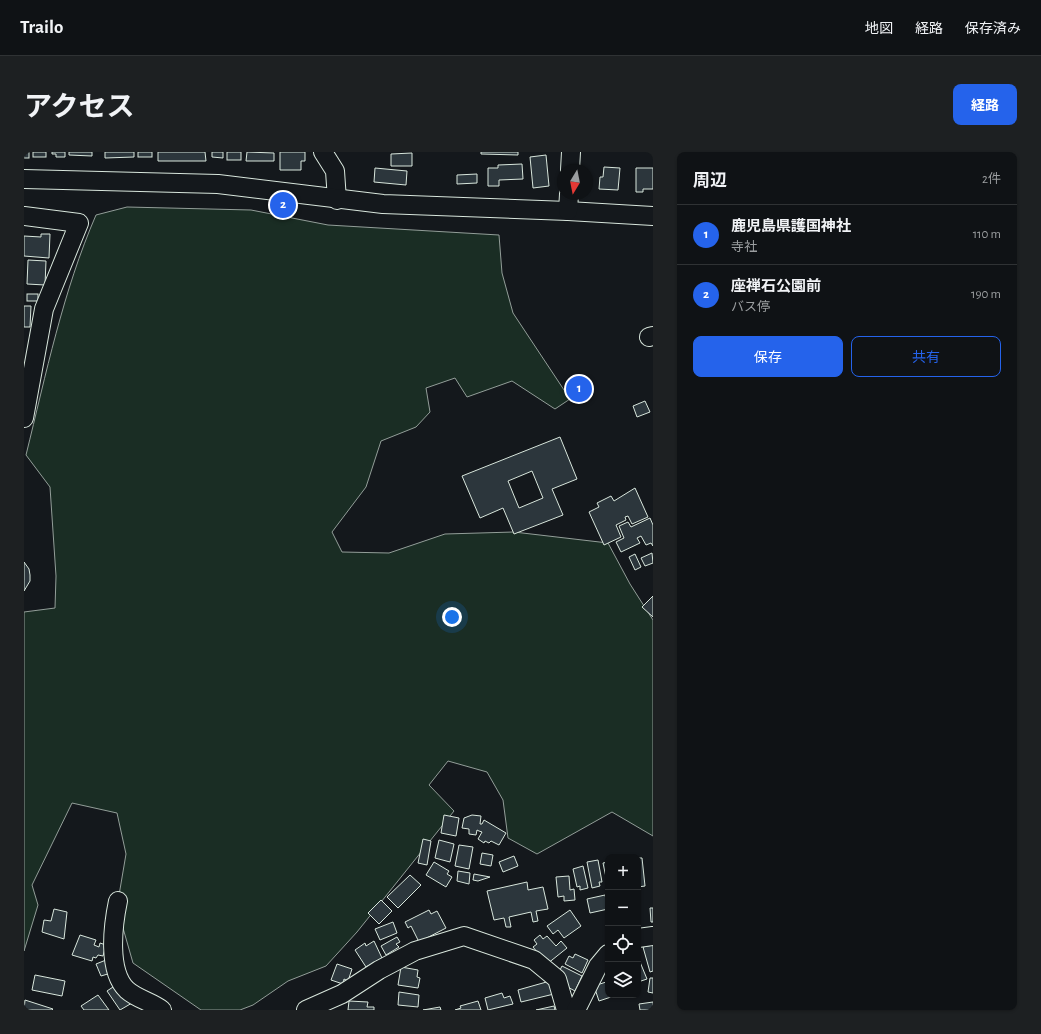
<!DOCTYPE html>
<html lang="ja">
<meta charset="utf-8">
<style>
:root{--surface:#0f1215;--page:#1d2022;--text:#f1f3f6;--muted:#9b9ea0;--line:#2f3234;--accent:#2563eb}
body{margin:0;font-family:"Alegreya Sans","Noto Sans JP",sans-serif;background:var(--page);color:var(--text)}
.controls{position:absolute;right:12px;bottom:12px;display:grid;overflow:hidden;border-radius:8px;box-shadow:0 1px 3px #0004}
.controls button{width:36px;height:36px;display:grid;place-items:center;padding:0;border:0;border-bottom:1px solid var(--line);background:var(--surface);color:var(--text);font:20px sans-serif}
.compass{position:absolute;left:533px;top:12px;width:36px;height:36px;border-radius:50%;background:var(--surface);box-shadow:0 1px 3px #0004;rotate:190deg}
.you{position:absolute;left:428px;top:465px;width:14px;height:14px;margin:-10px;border:3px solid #fff;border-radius:50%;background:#1a73e8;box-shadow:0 0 0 6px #1a73e833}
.badge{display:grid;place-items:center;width:26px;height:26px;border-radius:50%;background:var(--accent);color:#fff;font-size:13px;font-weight:700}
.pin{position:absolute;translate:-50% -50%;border:2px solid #fff;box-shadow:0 1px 4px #0006}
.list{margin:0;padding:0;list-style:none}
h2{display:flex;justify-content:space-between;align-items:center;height:52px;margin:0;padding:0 16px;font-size:17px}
h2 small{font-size:13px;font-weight:400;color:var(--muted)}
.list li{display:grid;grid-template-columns:26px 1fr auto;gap:12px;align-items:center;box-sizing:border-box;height:60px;padding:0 16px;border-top:1px solid var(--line)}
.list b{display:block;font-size:15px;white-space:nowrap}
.list p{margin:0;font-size:13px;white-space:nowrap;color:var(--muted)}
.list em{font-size:13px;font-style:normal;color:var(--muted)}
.actions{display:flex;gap:8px;padding:12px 16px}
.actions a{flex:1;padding:9px 0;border:1px solid var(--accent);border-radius:8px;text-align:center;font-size:14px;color:var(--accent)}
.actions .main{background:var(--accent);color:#fff}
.icon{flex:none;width:22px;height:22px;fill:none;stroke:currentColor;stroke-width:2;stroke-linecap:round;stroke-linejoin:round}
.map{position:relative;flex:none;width:629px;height:858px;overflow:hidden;border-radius:8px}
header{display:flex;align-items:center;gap:24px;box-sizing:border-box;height:56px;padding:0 20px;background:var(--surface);border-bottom:1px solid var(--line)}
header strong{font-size:19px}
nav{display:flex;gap:22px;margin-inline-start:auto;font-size:14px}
.intro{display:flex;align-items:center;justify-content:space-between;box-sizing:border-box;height:96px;padding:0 24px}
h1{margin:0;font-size:28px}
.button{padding:10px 18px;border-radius:8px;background:var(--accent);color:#fff;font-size:14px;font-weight:700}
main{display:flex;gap:24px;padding:0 24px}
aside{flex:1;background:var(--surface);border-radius:8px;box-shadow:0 1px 3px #0004}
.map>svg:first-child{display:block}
.green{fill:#1a2d24;stroke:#939e99}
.building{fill:#2c363c;stroke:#d8e6dc;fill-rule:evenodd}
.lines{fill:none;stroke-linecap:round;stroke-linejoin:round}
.minor-casing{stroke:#d8e6dc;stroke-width:20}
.minor{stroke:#14181c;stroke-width:18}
</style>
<header>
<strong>Trailo</strong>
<nav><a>地図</a><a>経路</a><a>保存済み</a></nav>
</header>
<div class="intro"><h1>アクセス</h1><a class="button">経路</a></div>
<main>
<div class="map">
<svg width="629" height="858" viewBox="0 0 629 858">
<rect width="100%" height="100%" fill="#14181c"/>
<path class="green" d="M 103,55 L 227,58 L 304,73 L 475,83 L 478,121 L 489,161 L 546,247 L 531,257 L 488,229 L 443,245 L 431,226 L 402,236 L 406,260 L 392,275 L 357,289 L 342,335 L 308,380 L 318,400 L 365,401 L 421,382 L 490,380 L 584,391 L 606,432 L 629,468 L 629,684 L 588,660 L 513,702 L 484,686 L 479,648 L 463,620 L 424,609 L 405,633 L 430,659 L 333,780 L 302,814 L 264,829 L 229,853 L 216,858 L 177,858 L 109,811 L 93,755 L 102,702 L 93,661 L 48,651 L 8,733 L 14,753 L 0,799 L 0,460 L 31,456 L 32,424 L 26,335 L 2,303 C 22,222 39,139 72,63 Z"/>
<g class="building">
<rect x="0" y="0" width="5" height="6"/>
<rect x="9" y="0" width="13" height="5"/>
<path d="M 28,0 L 41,0 L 41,5 L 32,5 L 32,2 L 28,2 Z"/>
<path d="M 45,0 L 68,0 L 68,4 L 45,3 Z"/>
<path d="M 81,0 L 110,0 L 110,5 L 81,6 Z"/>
<rect x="114" y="0" width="14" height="5"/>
<path d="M 134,0 L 181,0 L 182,9 L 134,9 Z"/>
<path d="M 188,0 L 199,0 L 199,6 L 188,5 Z"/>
<rect x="203" y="0" width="14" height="8"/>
<path d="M 223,0 L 250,1 L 250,9 L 222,9 Z"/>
<path d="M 256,0 L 281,0 L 281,9 L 277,9 L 277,18 L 256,18 Z"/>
<path d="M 457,0 L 494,0 L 494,3 L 457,2 Z"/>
<path d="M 388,1 L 388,14 L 367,14 L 367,2 Z"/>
<path d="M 522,3 L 525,34 L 509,36 L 506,5 Z"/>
<path d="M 498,12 L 499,27 L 475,28 L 475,34 L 464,34 L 464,16 L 474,16 L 474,13 Z"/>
<path d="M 580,15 L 596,16 L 594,38 L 575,37 L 576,25 L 579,25 Z"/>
<path d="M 351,16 L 383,19 L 382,33 L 350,30 Z"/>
<path d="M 612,16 L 629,16 L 629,37 L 619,37 L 619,40 L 612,40 Z"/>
<path d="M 453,22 L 453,31 L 433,32 L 433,23 Z"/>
<path d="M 17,82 L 26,82 L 25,106 L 0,104 L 0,84 L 17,85 Z"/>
<path d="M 4,108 L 22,109 L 21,133 L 3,132 Z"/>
<rect x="3" y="142" width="11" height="7"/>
<path d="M 0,154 L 7,154 L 6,175 L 0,175 Z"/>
<path d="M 621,249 L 626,260 L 613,265 L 609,254 Z"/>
<path d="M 536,285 L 553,327 L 528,337 L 539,363 L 490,382 L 479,356 L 456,366 L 438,324 ZM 508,319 L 519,346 L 495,356 L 484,329 Z"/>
<path d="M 611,336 L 624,365 L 608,372 L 604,364 L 601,365 L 602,368 L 592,373 L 597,385 L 580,393 L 565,360 L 575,355 L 573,351 L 587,344 L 590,349 Z"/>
<path d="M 626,366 L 629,373 L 629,394 L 627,391 L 622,393 L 617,384 L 613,386 L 616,391 L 597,400 L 592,390 L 600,386 L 595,374 L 604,370 L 607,375 Z"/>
<path d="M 628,401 L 629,411 L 621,414 L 617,406 Z"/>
<path d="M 611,402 L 617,415 L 611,418 L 605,405 Z"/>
<path d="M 0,410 L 5,417 L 6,423 L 6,429 L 0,439 Z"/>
<path d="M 629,444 L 629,465 L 618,455 Z"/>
<path d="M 420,663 L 435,666 L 432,684 L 417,681 Z"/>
<path d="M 448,663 L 457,664 L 456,672 L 458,672 L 460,668 L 482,681 L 475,693 L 467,689 L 465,691 L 461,689 L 460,691 L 454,687 L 458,680 L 455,679 L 453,678 L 452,683 L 445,682 L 445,677 L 438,676 L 440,666 Z"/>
<path d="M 399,687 L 407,689 L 403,713 L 394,711 Z"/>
<path d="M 415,688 L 430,692 L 426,710 L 411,706 Z"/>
<path d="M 435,693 L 449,695 L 445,717 L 431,714 Z"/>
<path d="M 458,701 L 469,703 L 467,714 L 456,712 Z"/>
<path d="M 490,704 L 494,714 L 479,720 L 475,710 Z"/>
<path d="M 614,706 L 618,706 L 621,734 L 614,735 Z"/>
<path d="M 574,708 L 578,730 L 575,730 L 576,734 L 568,736 L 563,710 Z"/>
<path d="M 410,710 L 425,719 L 423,722 L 428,725 L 422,735 L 402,723 Z"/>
<path d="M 584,710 L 584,735 L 579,711 Z"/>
<path d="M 559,714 L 564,736 L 556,738 L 556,734 L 553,735 L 549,717 Z"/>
<path d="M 434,719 L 446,721 L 445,732 L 433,729 Z"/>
<path d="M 450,722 L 466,725 L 454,729 L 449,728 Z"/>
<path d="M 386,723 L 397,733 L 374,756 L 363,745 Z"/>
<path d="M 545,724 L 546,738 L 550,737 L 551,748 L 540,749 L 540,744 L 534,745 L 532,725 Z"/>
<path d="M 503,730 L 504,738 L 519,735 L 524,757 L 512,759 L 514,769 L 509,770 L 507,760 L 485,765 L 487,775 L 482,775 L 480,766 L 470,768 L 463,739 Z"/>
<path d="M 581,743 L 584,757 L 566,761 L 563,747 Z"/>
<path d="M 357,748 L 368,759 L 355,772 L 344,761 Z"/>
<path d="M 626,756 L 629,756 L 629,770 L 627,770 Z"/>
<path d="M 30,757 L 43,760 L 40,787 L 18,780 L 20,768 L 27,769 Z"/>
<path d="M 405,758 L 407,762 L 413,759 L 422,776 L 395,790 L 387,774 L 384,776 L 381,770 Z"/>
<path d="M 546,758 L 557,774 L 540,786 L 534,778 L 529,782 L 523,774 Z"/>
<path d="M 369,770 L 373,781 L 356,788 L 351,777 Z"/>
<path d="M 56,783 L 72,788 L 70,793 L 75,795 L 76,791 L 82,793 L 79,804 L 74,803 L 72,806 L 69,805 L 68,809 L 48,803 Z"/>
<path d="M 516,783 L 519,787 L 523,784 L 532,794 L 537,789 L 543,796 L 523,812 L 509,795 L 513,792 L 510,788 Z"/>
<path d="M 373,785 L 376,790 L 372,792 L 375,795 L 362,803 L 357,794 Z"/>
<path d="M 350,789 L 358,806 L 342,815 L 331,798 L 341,791 L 342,794 Z"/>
<path d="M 629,793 L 629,819 L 626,820 L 619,795 Z"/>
<path d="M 551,802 L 564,808 L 558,821 L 541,812 L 545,804 L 549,806 Z"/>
<path d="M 82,808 L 87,821 L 77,824 L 72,812 Z"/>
<path d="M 616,810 L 623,827 L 614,830 L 614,811 Z"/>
<path d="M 313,812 L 328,817 L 324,829 L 320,827 L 319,832 L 307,828 Z"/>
<path d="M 538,814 L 558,824 L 551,839 L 540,833 L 535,820 Z"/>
<path d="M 377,815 L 394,818 L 393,825 L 396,826 L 394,836 L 374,833 Z"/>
<path d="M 11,823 L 41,829 L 38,844 L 8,838 Z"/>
<path d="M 626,826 L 629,826 L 629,841 L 624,840 Z"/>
<path d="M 526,829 L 530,842 L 497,850 L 494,838 Z"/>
<path d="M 582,830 L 584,843 L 587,845 L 575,849 L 570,834 Z"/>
<path d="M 89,835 L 93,841 L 95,839 L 108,851 L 96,858 L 83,839 Z"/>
<path d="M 375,840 L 395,843 L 394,855 L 374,853 Z"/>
<path d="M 478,841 L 480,846 L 486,844 L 489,852 L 464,858 L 461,846 Z"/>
<path d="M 74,843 L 85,858 L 60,858 L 57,854 Z"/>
<path d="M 1,848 L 29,857 L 28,858 L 0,858 Z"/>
<path d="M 325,849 L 344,850 L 343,855 L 350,855 L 350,858 L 324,858 Z"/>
<path d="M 454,849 L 457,858 L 431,858 L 437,856 L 436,854 Z"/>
<path d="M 629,850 L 629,858 L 616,858 L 615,852 Z"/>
<path d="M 530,854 L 531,858 L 512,858 Z"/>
<path d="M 416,855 L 417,858 L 399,858 Z"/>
</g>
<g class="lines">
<defs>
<g id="minor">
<path d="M 299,0 L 311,19 L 313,48"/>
<path d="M 546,18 L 547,0"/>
<path d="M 0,27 L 194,32 L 359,52 L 544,59 L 629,64"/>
<path d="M 544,59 L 545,42"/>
<path d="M 0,64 L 55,71 L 20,157 L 0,266"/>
<path d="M 625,185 L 629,184"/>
<path d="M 94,749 C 89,773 83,819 103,838 C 113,847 128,850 138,858"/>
<path d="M 614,786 L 629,784"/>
<path d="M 282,858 L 318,842 L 355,818 L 391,799 L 440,784 L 510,808 L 533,827 L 542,858"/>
<path d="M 552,858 L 574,814 L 584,802"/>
</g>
</defs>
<use href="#minor" class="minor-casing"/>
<use href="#minor" class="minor"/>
</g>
</svg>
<div class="controls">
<button>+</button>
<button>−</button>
<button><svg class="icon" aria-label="locate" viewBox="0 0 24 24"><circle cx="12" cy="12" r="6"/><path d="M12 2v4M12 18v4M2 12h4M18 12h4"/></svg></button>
<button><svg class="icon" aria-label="layers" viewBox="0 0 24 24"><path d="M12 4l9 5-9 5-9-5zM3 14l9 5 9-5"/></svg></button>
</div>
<svg class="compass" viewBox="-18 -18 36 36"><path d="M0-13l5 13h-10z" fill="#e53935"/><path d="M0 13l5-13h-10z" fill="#9b9ea0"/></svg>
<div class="you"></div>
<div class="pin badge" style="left:555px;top:237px">1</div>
<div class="pin badge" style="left:259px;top:53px">2</div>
</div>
<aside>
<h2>周辺<small>2件</small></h2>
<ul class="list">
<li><span class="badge">1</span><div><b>鹿児島県護国神社</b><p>寺社</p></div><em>110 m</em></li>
<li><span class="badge">2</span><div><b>座禅石公園前</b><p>バス停</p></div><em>190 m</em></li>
</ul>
<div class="actions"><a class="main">保存</a><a>共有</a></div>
</aside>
</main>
